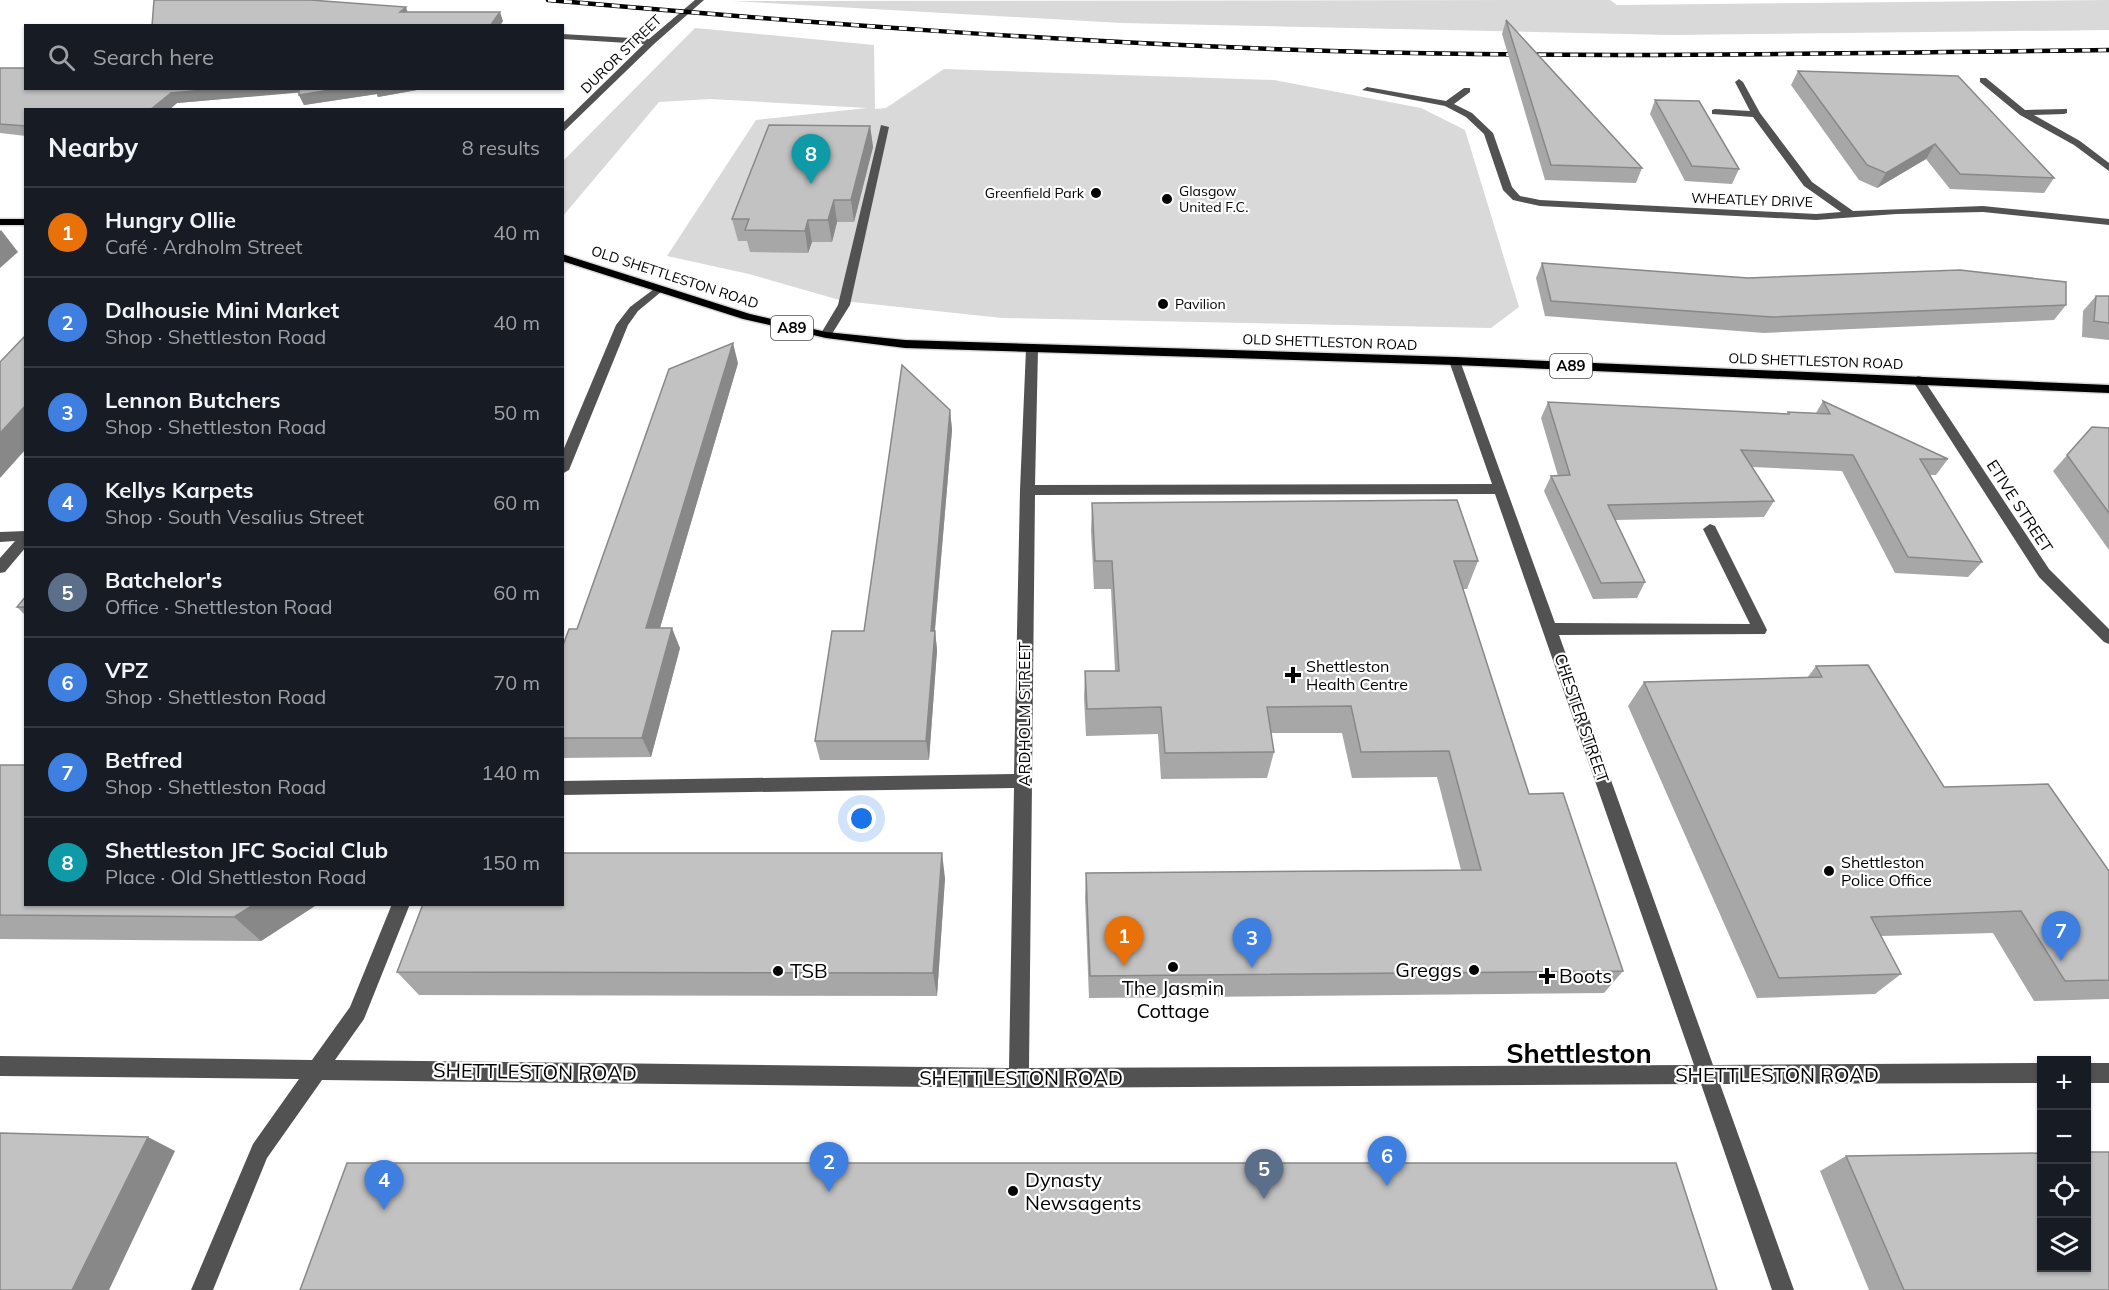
<!DOCTYPE html>
<meta charset="utf-8">
<style>
:root{--surface:#171b24;--page:#242831;--text:#f1f3f6;--muted:#9ea1a6;--line:#363941;--accent:#0f766e}
body{margin:0;font-family:Mulish,sans-serif;background:var(--page);color:var(--text)}
.controls{position:absolute;right:18px;bottom:18px;display:grid;overflow:hidden;border-radius:0px;box-shadow:0 2px 4px #0004}
.controls button{width:54px;height:54px;display:grid;place-items:center;padding:0;border:0;border-bottom:2px solid var(--line);background:var(--surface);color:var(--text);font:30px sans-serif}
.you{position:absolute;left:862px;top:819px;width:21px;height:21px;margin:-15px;border:4px solid #fff;border-radius:50%;background:#1a73e8;box-shadow:0 0 0 9px #1a73e833}
.badge{display:grid;place-items:center;width:39px;height:39px;border-radius:50%;background:var(--accent);color:#fff;font-size:20px;font-weight:700}
.pin{position:absolute;translate:-50% -50px;filter:drop-shadow(0 2px 3px #0008)}
.pin::after{content:'';position:absolute;top:32px;width:21px;height:18px;background:inherit;clip-path:polygon(0 0,100% 0,50% 100%)}
.list{margin:0;padding:0;list-style:none}
h2{display:flex;justify-content:space-between;align-items:center;height:78px;margin:0;padding:0 24px;font-size:26px}
h2 small{font-size:20px;font-weight:400;color:var(--muted)}
.list li{display:grid;grid-template-columns:39px 1fr auto;gap:18px;align-items:center;box-sizing:border-box;height:90px;padding:0 24px;border-top:2px solid var(--line)}
.list b{display:block;font-size:22px;white-space:nowrap}
.list p{margin:0;font-size:20px;white-space:nowrap;color:var(--muted)}
.list em{font-size:20px;font-style:normal;color:var(--muted)}
.icon{flex:none;width:33px;height:33px;fill:none;stroke:currentColor;stroke-width:2;stroke-linecap:round;stroke-linejoin:round}
.map{position:relative;flex:none;width:2109px;height:1290px;overflow:hidden}
.search{position:absolute;background:var(--surface);box-shadow:0 2px 4px #0004;left:24px;top:24px;width:540px;height:66px;display:flex;align-items:center;gap:15px;box-sizing:border-box;padding:0 21px;border-radius:0px;color:var(--muted);font-size:22px}
.panel{position:absolute;background:var(--surface);box-shadow:0 2px 4px #0004;left:24px;top:108px;width:540px;height:798px;border-radius:0px}
.map>svg:first-child{display:block}
.green{fill:#d9d9d9}
.lines{fill:none;stroke-linecap:round;stroke-linejoin:round}
.major-casing{stroke:#dbdbdb;stroke-width:3}
.minor{fill:#525252;fill-rule:evenodd}
.major{fill:#000;fill-rule:evenodd}
.rail-casing{stroke:#000;stroke-width:4.5}
.rail{stroke:#fff;stroke-width:3;stroke-dasharray:8;stroke-linecap:butt}
.wall{fill:#a7a7a7}
.shaded-wall{fill:#888}
.building{fill:#c2c2c2;stroke:#888;stroke-width:1.5}
.poi-dot{fill:#000;stroke:#fff;stroke-width:2}
.labels{text-anchor:middle;stroke-width:4.5;stroke-linejoin:round;paint-order:stroke}
.far-street-label{font-size:14px;fill:#000;stroke:#fff}
.far-poi-label{font-size:14px;fill:#000;stroke:#fff;text-anchor:start}
.shield{fill:#fff;stroke:#4c4c4c;stroke-width:1.5}
.shield-label{font-size:15px;font-weight:bold;fill:#000}
.street-label{font-size:16px;fill:#000;stroke:#fff}
.poi-label{font-size:16px;fill:#000;stroke:#fff;text-anchor:start}
.near-poi-label{font-size:20px;fill:#000;stroke:#fff;text-anchor:start}
.near-street-label{font-size:20px;fill:#000;stroke:#fff}
.near-district-label{font-size:27px;font-weight:bold;fill:#000;stroke:#fff}
</style>
<div class="map">
<svg width="2109" height="1290" viewBox="0 0 2109 1290">
<rect width="100%" height="100%" fill="#fff"/>
<g class="green">
<path d="M 1610,0 L 1617,5 L 2109,0 L 2109,30 L 1671,35 L 1121,23 L 732,1 Z"/>
<path d="M 695,28 L 874,45 L 875,109 L 886,108 L 944,69 L 1274,80 L 1421,108 L 1465,130 L 1519,307 L 1491,328 L 1002,318 L 843,301 L 749,274 L 667,256 L 756,120 L 867,108 L 711,99 L 659,102 L 563,216 L 563,161 Z"/>
</g>
<g class="lines">
<defs>
<g id="major">
<rect x="0" y="219" width="26" height="6"/>
<path d="M 562,254 L 750,314 L 826,332 L 905,340 L 1455,357 L 2109,385 L 2109,393 L 1455,365 L 905,348 L 826,338 L 743,319 L 562,261 Z"/>
</g>
</defs>
<use href="#major" class="major-casing"/>
<g class="minor">
<path d="M 695,0 L 704,0 L 654,44 L 562,133 L 562,124 L 644,44 L 562,39 L 562,34 L 649,39 Z"/>
<path d="M 1980,78 L 1986,78 L 2025,110 L 2067,109 L 2067,113 L 2064,114 L 2034,115 L 2080,141 L 2109,163 L 2109,171 L 2074,145 L 2020,115 L 1980,82 Z"/>
<path d="M 1739,79 L 1743,82 L 1760,113 L 1812,182 L 1853,211 L 1983,206 L 2109,219 L 2109,225 L 1983,212 L 1896,214 L 1816,220 L 1540,206 L 1513,200 L 1503,190 L 1484,134 L 1466,117 L 1445,106 L 1362,90 L 1367,87 L 1446,101 L 1464,88 L 1470,88 L 1470,92 L 1454,104 L 1472,113 L 1493,133 L 1512,187 L 1520,196 L 1540,200 L 1816,214 L 1841,212 L 1804,186 L 1753,117 L 1712,114 L 1712,110 L 1715,109 L 1750,111 L 1735,82 Z"/>
<path d="M 881,125 L 889,127 L 850,305 L 830,337 L 822,337 L 820,335 L 838,305 Z"/>
<path d="M 658,286 L 662,287 L 662,291 L 638,311 L 628,325 L 569,470 L 562,474 L 562,453 L 616,325 L 630,307 Z"/>
<path d="M 1032,345 L 1038,349 L 1035,485 L 1492,484 L 1449,361 L 1455,357 L 1459,358 L 1555,623 L 1750,624 L 1703,529 L 1710,524 L 1715,526 L 1767,630 L 1765,634 L 1559,635 L 1713,1065 L 2042,1063 L 2042,1083 L 1720,1084 L 1794,1290 L 1772,1290 L 1701,1084 L 1019,1088 L 322,1080 L 267,1158 L 213,1290 L 191,1290 L 253,1144 L 299,1079 L 0,1076 L 0,1056 L 312,1060 L 350,1007 L 392,904 L 410,904 L 364,1019 L 335,1060 L 1009,1068 L 1014,788 L 562,795 L 562,781 L 1014,774 L 1020,490 L 1026,349 ZM 1495,494 L 1694,1065 L 1029,1068 L 1035,495 Z"/>
<path d="M 1918,376 L 1922,377 L 2049,569 L 2109,629 L 2109,644 L 2104,642 L 2039,577 L 1912,380 Z"/>
<path d="M 26,531 L 26,547 L 5,572 L 0,573 L 0,558 L 15,541 L 0,542 L 0,532 Z"/>
<rect x="2086" y="1063" width="23" height="20"/>
</g>
<use href="#major" class="major"/>
<defs>
<path id="rail" d="M 548,0 C 809,23 1070,43 1332,51 C 1591,59 1850,53 2109,50"/>
</defs>
<use href="#rail" class="rail-casing"/>
<use href="#rail" class="rail"/>
</g>
<g class="wall">
<path d="M 1506,20 L 1642,168 L 1636,183 L 1545,180 L 1502,34 Z"/>
<path d="M 0,68 L 26,88 L 428,88 L 378,97 L 377,94 L 304,105 L 299,95 L 299,92 L 177,103 L 169,110 L 26,110 L 26,136 L 0,133 Z"/>
<path d="M 1798,71 L 2054,178 L 2044,193 L 1950,189 L 1926,159 L 1877,188 L 1859,180 L 1791,85 Z"/>
<path d="M 1655,100 L 1739,169 L 1732,184 L 1685,181 L 1650,114 Z"/>
<path d="M 870,126 L 873,147 L 854,222 L 837,222 L 832,242 L 812,242 L 808,253 L 750,252 L 747,241 L 738,241 L 732,219 Z"/>
<path d="M 1542,263 L 1748,278 L 2066,305 L 2054,320 L 1764,333 L 1545,316 L 1536,278 Z"/>
<path d="M 2096,296 L 2109,296 L 2109,340 L 2082,337 L 2083,311 Z"/>
<path d="M 738,363 L 660,628 L 680,648 L 651,757 L 562,758 L 562,648 L 577,629 Z"/>
<path d="M 1823,401 L 1948,459 L 1936,475 L 1929,475 L 1982,562 L 1968,577 L 1895,573 L 1842,471 L 1752,467 L 1774,501 L 1764,517 L 1615,520 L 1645,582 L 1637,598 L 1593,599 L 1544,491 L 1551,476 L 1558,476 L 1541,418 L 1548,402 L 1787,414 L 1788,412 L 1816,413 Z"/>
<path d="M 950,410 L 952,430 L 935,631 L 937,650 L 929,760 L 820,760 L 815,741 L 864,631 Z"/>
<path d="M 2092,427 L 2109,428 L 2109,550 L 2053,471 Z"/>
<path d="M 1092,503 L 1478,561 L 1467,589 L 1463,589 L 1529,794 L 1623,971 L 1604,993 L 1089,998 L 1085,898 L 1086,873 L 1461,870 L 1437,777 L 1352,778 L 1342,733 L 1271,733 L 1274,752 L 1267,778 L 1161,779 L 1158,734 L 1086,736 L 1084,698 L 1085,671 L 1115,671 L 1111,589 L 1094,589 L 1091,531 Z"/>
<path d="M 26,596 L 26,616 L 17,607 Z"/>
<path d="M 1816,666 L 1944,787 L 2109,871 L 2109,999 L 2034,1001 L 1993,933 L 1881,936 L 1901,974 L 1875,994 L 1757,998 L 1628,706 L 1644,682 L 1807,678 Z"/>
<path d="M 0,765 L 26,904 L 318,904 L 261,941 L 0,939 Z"/>
<path d="M 945,878 L 937,996 L 419,995 L 397,972 Z"/>
<path d="M 1846,1156 L 2109,1290 L 1869,1290 L 1820,1171 Z"/>
</g>
<g class="shaded-wall">
<path d="M 406,7 L 409,17 L 400,12 Z"/>
<path d="M 500,12 L 503,21 L 500,26 L 490,26 Z"/>
<path d="M 225,88 L 303,88 L 305,92 L 177,103 L 169,110 L 150,110 L 171,93 Z"/>
<path d="M 343,88 L 428,88 L 378,97 L 377,94 L 304,105 L 299,95 Z"/>
<path d="M 870,126 L 873,147 L 854,222 L 851,200 Z"/>
<path d="M 1935,144 L 1926,159 L 1877,188 L 1886,173 Z"/>
<path d="M 834,200 L 837,222 L 832,242 L 828,220 Z"/>
<path d="M 808,220 L 812,242 L 808,253 L 805,231 Z"/>
<path d="M 1,230 L 18,252 L 0,268 L 0,231 Z"/>
<path d="M 733,343 L 738,363 L 654,648 L 646,628 Z"/>
<path d="M 26,405 L 26,449 L 0,478 L 0,433 Z"/>
<path d="M 950,410 L 952,430 L 933,650 L 931,631 Z"/>
<path d="M 672,628 L 680,648 L 651,757 L 642,738 Z"/>
<path d="M 935,631 L 937,650 L 929,760 L 926,741 Z"/>
<path d="M 942,853 L 945,878 L 937,996 L 933,973 Z"/>
<path d="M 255,904 L 318,904 L 261,941 L 234,917 Z"/>
<path d="M 148,1137 L 175,1151 L 109,1290 L 72,1290 Z"/>
</g>
<g class="building">
<path d="M 154,0 L 310,0 L 406,7 L 400,12 L 500,12 L 490,26 L 152,26 Z"/>
<path d="M 1506,20 L 1642,168 L 1551,165 Z"/>
<path d="M 0,68 L 26,68 L 26,88 L 225,88 L 171,93 L 150,110 L 26,110 L 26,126 L 0,124 Z"/>
<path d="M 1798,71 L 1958,76 L 2054,178 L 1960,174 L 1935,144 L 1886,173 L 1867,165 Z"/>
<path d="M 299,88 L 343,88 L 299,95 Z"/>
<path d="M 1655,100 L 1699,101 L 1739,169 L 1692,166 Z"/>
<path d="M 769,125 L 870,126 L 851,200 L 834,200 L 828,220 L 808,220 L 805,231 L 745,230 L 749,219 L 732,219 Z"/>
<path d="M 1542,263 L 1748,278 L 1960,270 L 2066,282 L 2066,305 L 1772,317 L 1551,301 Z"/>
<path d="M 2096,296 L 2109,296 L 2109,323 L 2094,321 Z"/>
<path d="M 24,337 L 26,337 L 26,405 L 0,433 L 0,362 Z"/>
<path d="M 733,343 L 646,628 L 672,628 L 642,738 L 562,738 L 562,648 L 569,629 L 577,629 L 669,369 Z"/>
<path d="M 902,365 L 950,410 L 931,631 L 935,631 L 926,741 L 815,741 L 832,631 L 864,631 Z"/>
<path d="M 1823,401 L 1948,459 L 1920,459 L 1982,562 L 1908,557 L 1853,455 L 1741,450 L 1774,501 L 1608,505 L 1645,582 L 1601,583 L 1551,476 L 1570,475 L 1548,402 L 1789,414 L 1788,412 L 1830,414 Z"/>
<path d="M 2092,427 L 2109,428 L 2109,513 L 2067,455 Z"/>
<path d="M 1457,500 L 1478,561 L 1454,561 L 1529,794 L 1563,793 L 1623,971 L 1090,976 L 1086,873 L 1481,870 L 1449,751 L 1361,752 L 1351,706 L 1267,707 L 1274,752 L 1165,753 L 1161,707 L 1087,709 L 1085,671 L 1119,671 L 1112,561 L 1095,561 L 1092,503 Z"/>
<path d="M 26,596 L 26,607 L 17,607 Z"/>
<path d="M 1868,665 L 1944,787 L 2048,784 L 2109,871 L 2109,980 L 2065,981 L 2021,911 L 1871,917 L 1901,974 L 1779,978 L 1644,682 L 1822,677 L 1816,666 Z"/>
<path d="M 0,765 L 26,765 L 26,904 L 255,904 L 234,917 L 0,915 Z"/>
<path d="M 562,853 L 942,853 L 933,973 L 397,972 L 423,904 L 562,904 Z"/>
<path d="M 0,1133 L 148,1137 L 72,1290 L 0,1290 Z"/>
<path d="M 2086,1152 L 2109,1152 L 2109,1290 L 1904,1290 L 1846,1156 L 2042,1153 L 2042,1268 L 2086,1268 Z"/>
<path d="M 347,1163 L 1676,1163 L 1717,1290 L 300,1290 Z"/>
</g>
<g class="poi-dot">
<circle cx="1096" cy="193" r="6"/>
<circle cx="1167" cy="199" r="6"/>
<circle cx="1163" cy="304" r="6"/>
<path d="M1290 666h6v6h6v6h-6v6h-6v-6h-6v-6h6z"/>
<circle cx="1829" cy="871" r="6"/>
<circle cx="1173" cy="967" r="6"/>
<circle cx="1474" cy="970" r="6"/>
<circle cx="778" cy="971" r="6"/>
<path d="M1544 967h6v6h6v6h-6v6h-6v-6h-6v-6h6z"/>
<circle cx="1013" cy="1191" r="6"/>
</g>
<g class="labels">
<g class="far-street-label">
<text transform="translate(621 54) rotate(-44)" y="5">DUROR STREET</text>
<text transform="translate(1752 200) rotate(2)" y="5">WHEATLEY DRIVE</text>
<text transform="translate(675 277) rotate(18)" y="5">OLD SHETTLESTON ROAD</text>
<text transform="translate(1330 342) rotate(2)" y="5">OLD SHETTLESTON ROAD</text>
<text transform="translate(1816 361) rotate(2)" y="5">OLD SHETTLESTON ROAD</text>
</g>
<g class="far-poi-label">
<text x="1179" y="196">Glasgow<tspan x="1179" dy="16">United F.C.</tspan></text>
<text x="1084" y="198" text-anchor="end">Greenfield Park</text>
<text x="1175" y="309">Pavilion</text>
</g>
<g class="shield">
<rect x="771" y="316" width="42" height="24" rx="4.5"/>
<rect x="1550" y="354" width="42" height="24" rx="4.5"/>
</g>
<g class="shield-label">
<text x="792" y="333">A89</text>
<text x="1571" y="371">A89</text>
</g>
<g class="street-label">
<text transform="translate(2020 506) rotate(57)" y="6">ETIVE STREET</text>
<text transform="translate(1024 714) rotate(-90)" y="6">ARDHOLM STREET</text>
<text transform="translate(1582 718) rotate(71)" y="6">CHESTER STREET</text>
</g>
<g class="poi-label">
<text x="1306" y="672">Shettleston<tspan x="1306" dy="18">Health Centre</tspan></text>
<text x="1841" y="868">Shettleston<tspan x="1841" dy="18">Police Office</tspan></text>
</g>
<g class="near-poi-label">
<text x="1462" y="977" text-anchor="end">Greggs</text>
<text x="790" y="978">TSB</text>
<text x="1559" y="983">Boots</text>
<text x="1173" y="995" text-anchor="middle">The Jasmin<tspan x="1173" dy="23">Cottage</tspan></text>
<text x="1025" y="1187">Dynasty<tspan x="1025" dy="23">Newsagents</tspan></text>
</g>
<g class="near-street-label">
<text transform="translate(535 1072) rotate(1)" y="7">SHETTLESTON ROAD</text>
<text x="1777" y="1082">SHETTLESTON ROAD</text>
<text x="1021" y="1085">SHETTLESTON ROAD</text>
</g>
<g class="near-district-label">
<text x="1579" y="1063">Shettleston</text>
</g>
</g>
</svg>
<div class="controls">
<button>+</button>
<button>−</button>
<button><svg class="icon" aria-label="locate" viewBox="0 0 24 24"><circle cx="12" cy="12" r="6"/><path d="M12 2v4M12 18v4M2 12h4M18 12h4"/></svg></button>
<button><svg class="icon" aria-label="layers" viewBox="0 0 24 24"><path d="M12 4l9 5-9 5-9-5zM3 14l9 5 9-5"/></svg></button>
</div>
<div class="you"></div>
<div class="pin badge" style="left:1124px;top:966px;background:#e8710a">1</div>
<div class="pin badge" style="left:829px;top:1192px;background:#3f7fe0">2</div>
<div class="pin badge" style="left:1252px;top:968px;background:#3f7fe0">3</div>
<div class="pin badge" style="left:384px;top:1210px;background:#3f7fe0">4</div>
<div class="pin badge" style="left:1264px;top:1199px;background:#5c6f8a">5</div>
<div class="pin badge" style="left:1387px;top:1186px;background:#3f7fe0">6</div>
<div class="pin badge" style="left:2061px;top:961px;background:#3f7fe0">7</div>
<div class="pin badge" style="left:811px;top:184px;background:#0f9aa8">8</div>
<div class="search"><svg class="icon" aria-label="search" viewBox="0 0 24 24"><circle cx="10" cy="10" r="6"/><path d="M15 15l6 6"/></svg>Search here</div>
<section class="panel">
<h2>Nearby<small>8 results</small></h2>
<ul class="list">
<li><span class="badge" style="background:#e8710a">1</span><div><b>Hungry Ollie</b><p>Café · Ardholm Street</p></div><em>40 m</em></li>
<li><span class="badge" style="background:#3f7fe0">2</span><div><b>Dalhousie Mini Market</b><p>Shop · Shettleston Road</p></div><em>40 m</em></li>
<li><span class="badge" style="background:#3f7fe0">3</span><div><b>Lennon Butchers</b><p>Shop · Shettleston Road</p></div><em>50 m</em></li>
<li><span class="badge" style="background:#3f7fe0">4</span><div><b>Kellys Karpets</b><p>Shop · South Vesalius Street</p></div><em>60 m</em></li>
<li><span class="badge" style="background:#5c6f8a">5</span><div><b>Batchelor's</b><p>Office · Shettleston Road</p></div><em>60 m</em></li>
<li><span class="badge" style="background:#3f7fe0">6</span><div><b>VPZ</b><p>Shop · Shettleston Road</p></div><em>70 m</em></li>
<li><span class="badge" style="background:#3f7fe0">7</span><div><b>Betfred</b><p>Shop · Shettleston Road</p></div><em>140 m</em></li>
<li><span class="badge" style="background:#0f9aa8">8</span><div><b>Shettleston JFC Social Club</b><p>Place · Old Shettleston Road</p></div><em>150 m</em></li>
</ul>
</section>
</div>
